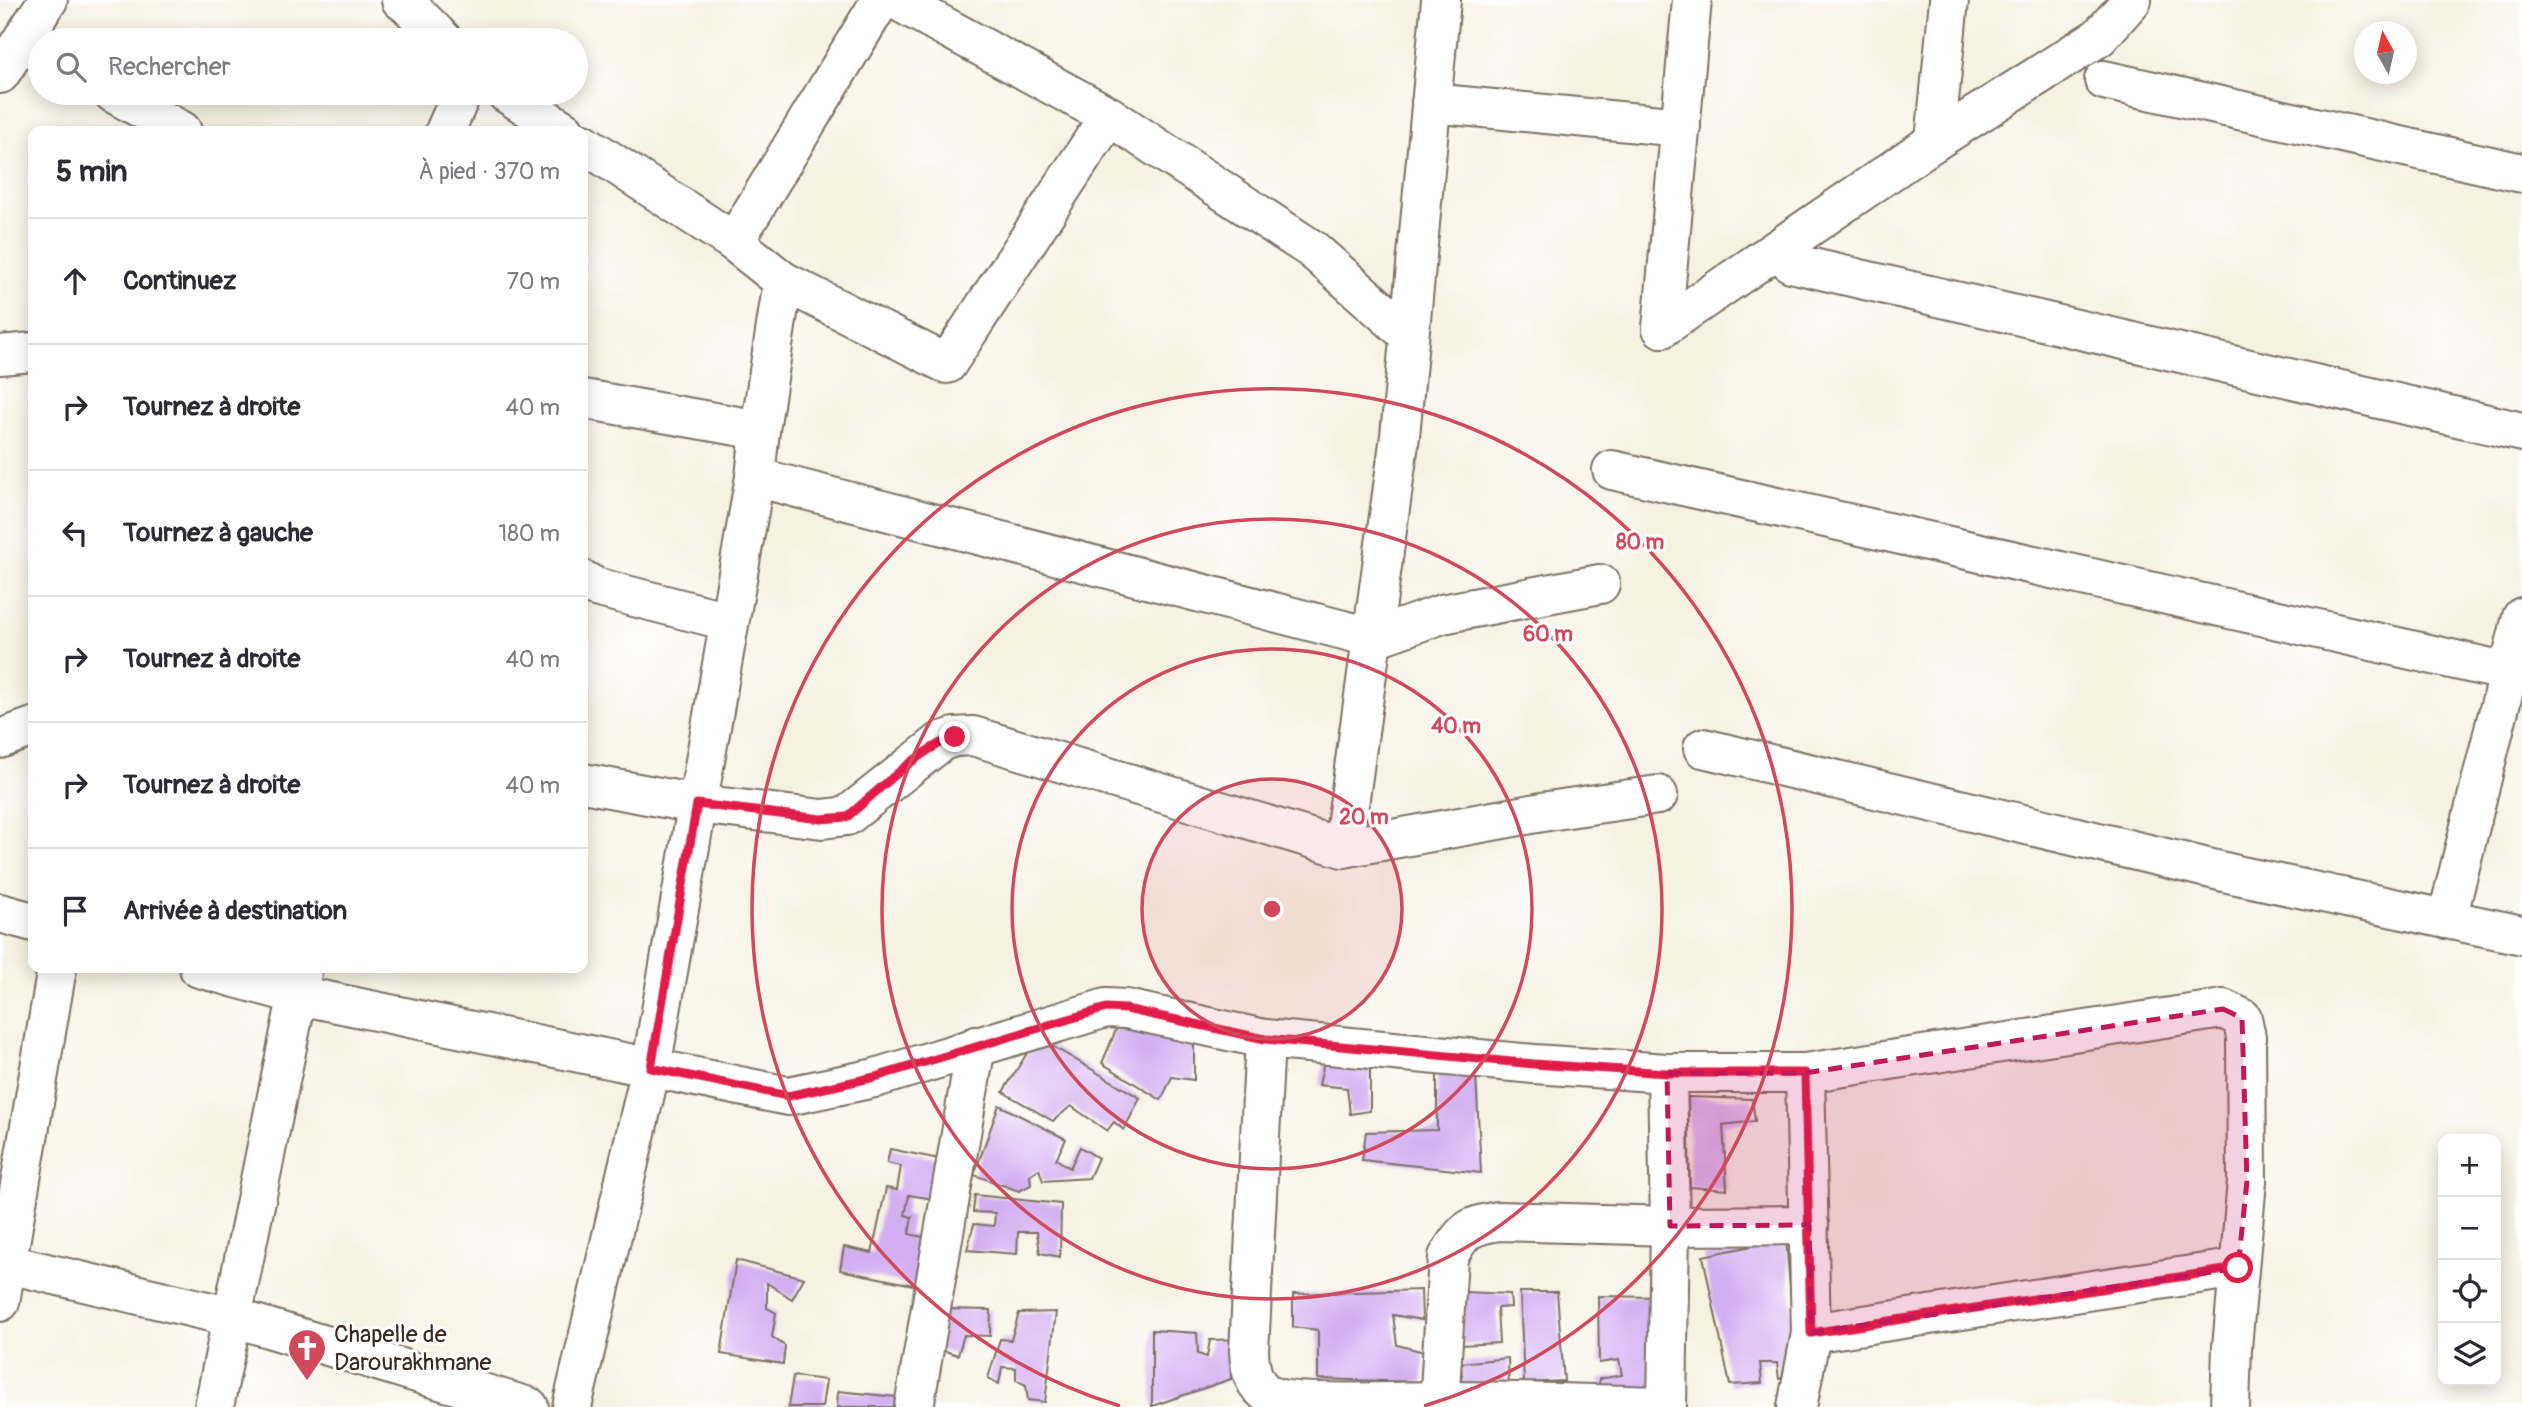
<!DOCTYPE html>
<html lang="fr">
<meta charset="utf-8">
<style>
:root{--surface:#fff;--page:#f7f7f7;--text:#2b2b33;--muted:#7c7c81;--line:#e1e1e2}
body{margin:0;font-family:Pangolin,sans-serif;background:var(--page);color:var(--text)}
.controls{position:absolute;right:21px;bottom:21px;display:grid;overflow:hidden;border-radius:14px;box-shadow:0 4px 18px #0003}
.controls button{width:63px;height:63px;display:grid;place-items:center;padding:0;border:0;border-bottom:2px solid var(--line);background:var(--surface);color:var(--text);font:35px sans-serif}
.compass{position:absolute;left:2354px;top:21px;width:63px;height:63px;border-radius:50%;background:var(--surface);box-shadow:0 4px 18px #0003;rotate:352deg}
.stop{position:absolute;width:21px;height:21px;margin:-16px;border:5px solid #e11d48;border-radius:50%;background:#fff}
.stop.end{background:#e11d48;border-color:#fff;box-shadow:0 2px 7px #0008}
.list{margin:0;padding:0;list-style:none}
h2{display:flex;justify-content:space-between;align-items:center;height:91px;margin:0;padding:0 28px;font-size:30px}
h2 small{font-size:23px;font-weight:400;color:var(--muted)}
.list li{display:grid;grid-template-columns:46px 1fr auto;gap:21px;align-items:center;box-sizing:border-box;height:126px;padding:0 28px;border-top:2px solid var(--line)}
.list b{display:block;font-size:26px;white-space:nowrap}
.list em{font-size:23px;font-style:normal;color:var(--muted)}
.icon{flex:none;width:38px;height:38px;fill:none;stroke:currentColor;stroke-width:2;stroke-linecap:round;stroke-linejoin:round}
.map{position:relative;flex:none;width:2522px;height:1407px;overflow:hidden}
.search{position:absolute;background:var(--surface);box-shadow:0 4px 18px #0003;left:28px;top:28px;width:560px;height:77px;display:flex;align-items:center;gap:18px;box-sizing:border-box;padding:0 24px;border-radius:38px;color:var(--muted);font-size:26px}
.panel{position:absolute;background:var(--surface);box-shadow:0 4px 18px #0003;left:28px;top:126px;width:560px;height:847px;border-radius:14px}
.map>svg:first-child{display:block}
.building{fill:#d3aff2}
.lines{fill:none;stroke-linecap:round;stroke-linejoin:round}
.minor-casing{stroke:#7c7063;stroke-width:42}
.minor{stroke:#fff;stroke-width:38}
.route{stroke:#e11d48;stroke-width:9}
.marked{fill:#c2185b;fill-opacity:0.2;stroke:#c2185b;stroke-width:5;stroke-dasharray:14 9;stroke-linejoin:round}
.ring{fill:none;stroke:#d1495b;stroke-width:3.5}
.labels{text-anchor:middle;stroke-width:6;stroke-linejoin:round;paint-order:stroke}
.poi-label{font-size:24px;fill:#3b2a1e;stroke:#fff;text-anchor:start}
.centre{fill:#d1495b;stroke:#fff;stroke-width:3.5}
.ring-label{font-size:21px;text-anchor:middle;font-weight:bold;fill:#d1495b;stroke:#fff;stroke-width:6;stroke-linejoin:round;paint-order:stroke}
</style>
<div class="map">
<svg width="2522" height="1407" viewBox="0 0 2522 1407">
<rect width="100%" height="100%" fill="#fff"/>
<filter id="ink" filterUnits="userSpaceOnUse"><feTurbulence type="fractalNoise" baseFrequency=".0143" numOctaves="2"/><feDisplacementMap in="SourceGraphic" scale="14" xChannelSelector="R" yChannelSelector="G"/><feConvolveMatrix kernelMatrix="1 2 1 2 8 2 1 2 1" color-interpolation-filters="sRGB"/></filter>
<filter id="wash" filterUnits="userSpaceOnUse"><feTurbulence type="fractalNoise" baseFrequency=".00686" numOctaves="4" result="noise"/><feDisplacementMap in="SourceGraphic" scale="28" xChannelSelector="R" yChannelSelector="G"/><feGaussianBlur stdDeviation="1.57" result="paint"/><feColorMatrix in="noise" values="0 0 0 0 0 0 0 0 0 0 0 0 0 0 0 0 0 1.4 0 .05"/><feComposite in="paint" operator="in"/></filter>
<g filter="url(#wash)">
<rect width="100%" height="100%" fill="#f6f2e2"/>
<g id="blocks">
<g class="building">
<path d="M 1121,1018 L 1194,1031 L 1194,1080 L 1172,1077 L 1161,1100 L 1102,1063 Z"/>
<path d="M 1037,1037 L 1140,1098 L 1124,1130 L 1114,1122 L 1107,1131 L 1071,1106 L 1053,1121 L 1003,1092 Z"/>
<path d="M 1324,1062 L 1370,1065 L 1370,1111 L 1350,1114 L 1347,1088 L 1319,1085 Z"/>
<path d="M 1437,1072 L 1476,1074 L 1481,1173 L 1362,1160 L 1366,1132 L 1437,1130 Z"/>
<path d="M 1688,1097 L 1752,1099 L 1755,1121 L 1723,1125 L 1727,1190 L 1690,1187 Z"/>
<path d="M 999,1105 L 1066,1139 L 1056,1159 L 1070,1168 L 1080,1147 L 1098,1158 L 1089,1178 L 1043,1181 L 1039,1169 L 1030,1175 L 1031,1185 L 1019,1191 L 974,1175 Z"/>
<path d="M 890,1149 L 949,1161 L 940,1200 L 909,1195 L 905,1215 L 912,1217 L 909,1234 L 933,1239 L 923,1287 L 840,1270 L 844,1247 L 872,1253 L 886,1188 L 897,1190 L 901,1166 L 887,1163 Z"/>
<path d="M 975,1195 L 1061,1204 L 1060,1257 L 1040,1253 L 1037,1232 L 1018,1232 L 1017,1254 L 967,1250 L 974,1224 L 994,1226 L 995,1213 L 973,1212 Z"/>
<path d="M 1786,1239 L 1797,1373 L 1779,1379 L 1777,1363 L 1760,1363 L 1762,1383 L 1730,1385 L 1703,1256 Z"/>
<path d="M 736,1260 L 804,1278 L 792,1299 L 767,1283 L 767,1308 L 776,1313 L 772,1337 L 785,1346 L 783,1364 L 721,1354 Z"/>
<path d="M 1421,1290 L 1422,1320 L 1393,1315 L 1397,1345 L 1424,1352 L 1423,1382 L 1318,1379 L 1318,1330 L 1293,1327 L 1293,1294 Z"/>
<path d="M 1462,1292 L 1510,1294 L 1511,1307 L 1497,1308 L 1499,1343 L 1461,1345 Z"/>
<path d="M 1520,1292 L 1557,1292 L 1564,1381 L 1524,1383 Z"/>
<path d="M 1598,1296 L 1655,1297 L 1659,1390 L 1600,1391 L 1599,1379 L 1622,1375 L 1619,1360 L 1599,1363 Z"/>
<path d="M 945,1309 L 991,1310 L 990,1336 L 964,1335 L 958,1355 L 935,1348 Z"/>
<path d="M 1056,1312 L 1045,1402 L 1028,1400 L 1026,1385 L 1016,1380 L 1016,1368 L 1002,1367 L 999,1384 L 988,1378 L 1000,1339 L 1011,1340 L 1019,1313 Z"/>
<path d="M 1152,1330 L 1197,1333 L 1198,1354 L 1207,1357 L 1210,1340 L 1244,1339 L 1241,1361 L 1230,1362 L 1231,1379 L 1152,1406 Z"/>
<path d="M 1508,1358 L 1509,1388 L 1463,1387 L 1461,1363 Z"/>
<path d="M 793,1376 L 826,1380 L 822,1407 L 788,1407 Z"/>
<path d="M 838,1391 L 906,1398 L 904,1407 L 837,1407 Z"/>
</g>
</g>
</g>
<g filter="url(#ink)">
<use href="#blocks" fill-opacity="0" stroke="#7c7063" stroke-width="2"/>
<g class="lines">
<defs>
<g id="minor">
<path d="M 401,0 L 407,4 L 443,40"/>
<path d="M 896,0 L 1109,116 L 1313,250 L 1409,335"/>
<path d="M 0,74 L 48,0"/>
<path d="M 2104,80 L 2522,173"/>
<path d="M 113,93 L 182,131"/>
<path d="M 506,93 L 565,131"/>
<path d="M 1431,103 L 1681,127"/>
<path d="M 445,131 L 462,93"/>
<path d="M 1935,141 L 1949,0"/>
<path d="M 734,242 L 881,0"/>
<path d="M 1791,263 L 2522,432"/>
<path d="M 783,281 L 947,364 L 1109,116"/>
<path d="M 1662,328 L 1935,141 L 2099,37 L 2132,0"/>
<path d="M 1662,328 L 1692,0"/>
<path d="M 0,355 L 33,352"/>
<path d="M 583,399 L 760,430"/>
<path d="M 1612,470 L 2522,675"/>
<path d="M 755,477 L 1374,638 L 1442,614 L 1600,584"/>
<path d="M 583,580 L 595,587 L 728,621"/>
<path d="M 0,739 L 33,727"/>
<path d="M 1703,748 L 2237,875 L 2522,935"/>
<path d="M 583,783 L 697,804 L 822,819 L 847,816 L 942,741 L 955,737 L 973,736 L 1343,848 L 1548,811 L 1658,795"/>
<path d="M 1343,848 L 1400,436 L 1441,0"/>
<path d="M 0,913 L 33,922"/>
<path d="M 2447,919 L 2522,617"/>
<path d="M 199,968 L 298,995 L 788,1096 L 875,1078 L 1106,1008 L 1126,1009 L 1265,1039 L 1534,1064 L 1667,1073 L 1805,1073 L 2223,1009 L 2242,1018 L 2246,1037 L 2247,1181 L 2232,1347 L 2230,1407"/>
<path d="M 1265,1039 L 1249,1351 C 1250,1370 1253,1386 1271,1396 C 1294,1407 1404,1401 1436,1401 C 1513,1401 1590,1404 1667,1406"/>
<path d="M 0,1262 L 232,1317 L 529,1407"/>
<path d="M 0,1302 L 57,968"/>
<path d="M 1811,1333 L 2238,1268"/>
<path d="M 214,1407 L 303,968"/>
<path d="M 572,1407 L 651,1068 L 755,477 L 760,430 L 783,281 L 734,242 L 583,143"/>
<path d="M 914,1407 L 976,1046"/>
<path d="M 1439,1407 L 1448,1257 C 1464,1229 1469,1226 1499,1221 L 1670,1226 L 1809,1225"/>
<path d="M 1667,1407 L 1670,1226 L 1667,1073"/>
<path d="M 1797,1407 L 1811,1333 L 1805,1073"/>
</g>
</defs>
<use href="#minor" class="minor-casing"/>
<use href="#minor" class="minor"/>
</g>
</g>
<g class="lines" filter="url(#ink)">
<path class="route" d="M 955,737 C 920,748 876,793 847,817 L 821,819 L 697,804 L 651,1068 L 788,1096 L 875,1077 L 1106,1008 L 1126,1009 L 1265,1039 L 1534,1064 L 1667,1073 L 1805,1073 L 1811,1333 L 2238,1268"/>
</g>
<path class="marked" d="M 2223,1009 L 2242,1018 L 2247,1181 L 2238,1268 L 1811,1333 L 1809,1225 L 1670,1226 L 1667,1073 L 1805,1073 Z"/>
<circle cx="1272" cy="909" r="130" fill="#d1495b" fill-opacity=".12"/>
<g class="ring">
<circle cx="1272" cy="909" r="130"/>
<circle cx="1272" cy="909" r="260"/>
<circle cx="1272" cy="909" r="390"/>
<path d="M1120 1406A520 520 0 1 1 1424 1406"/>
</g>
<defs>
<symbol id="church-pin" viewBox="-11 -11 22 30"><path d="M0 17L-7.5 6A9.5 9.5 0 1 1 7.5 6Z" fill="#d1495b" stroke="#fff"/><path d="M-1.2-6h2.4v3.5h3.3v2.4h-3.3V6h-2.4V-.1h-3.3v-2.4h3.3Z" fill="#fff"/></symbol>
</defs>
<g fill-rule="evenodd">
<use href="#church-pin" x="285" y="1326" width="44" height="60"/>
</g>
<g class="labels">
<g class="poi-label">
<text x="334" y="1342">Chapelle de<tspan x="334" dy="28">Darourakhmane</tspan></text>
</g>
</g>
<circle cx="1272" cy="909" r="10" class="centre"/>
<g class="ring-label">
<text x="1640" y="549">80 m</text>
<text x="1548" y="641">60 m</text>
<text x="1456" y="733">40 m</text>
<text x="1364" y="824">20 m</text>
</g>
</svg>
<div class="controls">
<button>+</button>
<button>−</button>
<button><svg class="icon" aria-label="locate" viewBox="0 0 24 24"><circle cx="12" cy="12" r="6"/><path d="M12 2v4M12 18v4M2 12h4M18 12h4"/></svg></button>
<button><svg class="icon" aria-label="layers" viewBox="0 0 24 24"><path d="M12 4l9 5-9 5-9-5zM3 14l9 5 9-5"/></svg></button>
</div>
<svg class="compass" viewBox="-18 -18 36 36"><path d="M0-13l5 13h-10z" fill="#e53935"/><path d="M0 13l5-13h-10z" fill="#7c7c81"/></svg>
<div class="stop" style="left:2238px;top:1268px"></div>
<div class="stop end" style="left:955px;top:737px"></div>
<div class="search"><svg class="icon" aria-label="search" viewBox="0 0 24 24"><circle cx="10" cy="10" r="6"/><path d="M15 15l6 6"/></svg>Rechercher</div>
<section class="panel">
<h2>5 min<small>À pied · 370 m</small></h2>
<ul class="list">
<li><svg class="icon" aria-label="ahead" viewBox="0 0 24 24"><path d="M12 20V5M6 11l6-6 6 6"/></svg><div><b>Continuez</b></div><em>70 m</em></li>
<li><svg class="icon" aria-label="right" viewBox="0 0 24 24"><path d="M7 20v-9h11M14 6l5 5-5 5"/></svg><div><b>Tournez à droite</b></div><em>40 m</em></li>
<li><svg class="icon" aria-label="left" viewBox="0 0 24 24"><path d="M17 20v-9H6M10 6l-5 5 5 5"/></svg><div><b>Tournez à gauche</b></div><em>180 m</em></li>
<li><svg class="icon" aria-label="right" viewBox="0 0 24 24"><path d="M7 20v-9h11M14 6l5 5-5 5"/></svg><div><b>Tournez à droite</b></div><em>40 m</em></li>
<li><svg class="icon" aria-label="right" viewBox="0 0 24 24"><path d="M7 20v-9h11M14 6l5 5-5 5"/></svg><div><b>Tournez à droite</b></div><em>40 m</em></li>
<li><svg class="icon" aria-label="arrive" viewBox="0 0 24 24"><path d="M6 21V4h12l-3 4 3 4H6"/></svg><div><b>Arrivée à destination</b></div></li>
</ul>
</section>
</div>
